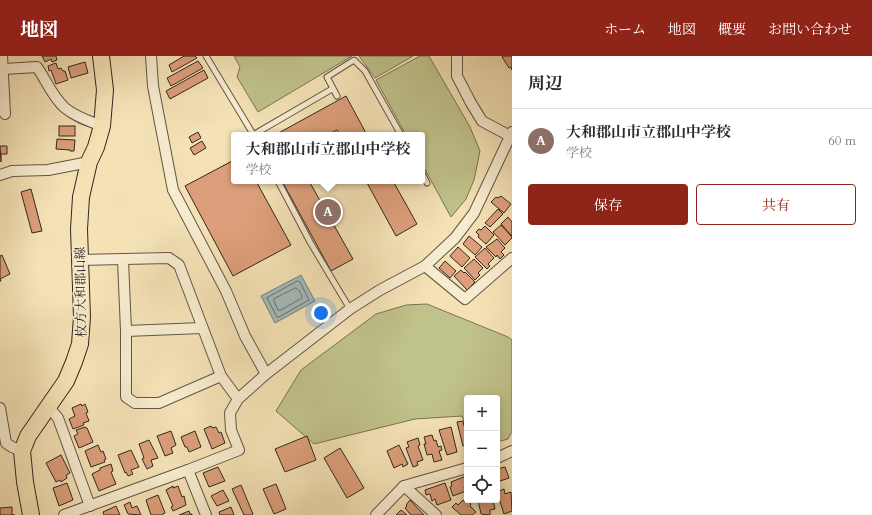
<!DOCTYPE html>
<html lang="ja">
<meta charset="utf-8">
<style>
:root{--surface:#fff;--page:#f7f7f7;--text:#2b2b33;--muted:#7c7c81;--line:#e1e1e2;--accent:#8f2418}
body{margin:0;font-family:Cardo,"Noto Serif JP",serif;background:var(--page);color:var(--text)}
.controls{position:absolute;right:12px;bottom:12px;display:grid;overflow:hidden;border-radius:4px;box-shadow:0 2px 10px #0003}
.controls button{width:36px;height:36px;display:grid;place-items:center;padding:0;border:0;border-bottom:1px solid var(--line);background:var(--surface);color:var(--text);font:20px sans-serif}
.you{position:absolute;left:321px;top:257px;width:14px;height:14px;margin:-10px;border:3px solid #fff;border-radius:50%;background:#1a73e8;box-shadow:0 0 0 6px #1a73e833}
.badge{display:grid;place-items:center;width:26px;height:26px;border-radius:50%;background:var(--accent);color:#fff;font-size:13px;font-weight:700}
.pin{position:absolute;translate:-50% -50%;border:2px solid #fff;box-shadow:0 1px 4px #0006}
.popup{position:absolute;left:231px;top:76px;width:194px;height:52px;box-sizing:border-box;display:grid;place-content:center;border-radius:4px;background:var(--surface);filter:drop-shadow(0 1px 3px #0005);font-size:13px;white-space:nowrap;color:var(--muted)}
.popup b{font-size:15px;color:var(--text)}
.popup::after{content:'';position:absolute;left:50%;top:100%;margin-left:-8px;border:8px solid transparent;border-top-color:var(--surface)}
.list{margin:0;padding:0;list-style:none}
h2{display:flex;justify-content:space-between;align-items:center;height:52px;margin:0;padding:0 16px;font-size:17px}
h2 small{font-size:13px;font-weight:400;color:var(--muted)}
.list li{display:grid;grid-template-columns:26px 1fr auto;gap:12px;align-items:center;box-sizing:border-box;height:64px;padding:0 16px;border-top:1px solid var(--line)}
.list b{display:block;font-size:15px;white-space:nowrap}
.list p{margin:0;font-size:13px;white-space:nowrap;color:var(--muted)}
.list em{font-size:13px;font-style:normal;color:var(--muted)}
.actions{display:flex;gap:8px;padding:12px 16px}
.actions a{flex:1;padding:9px 0;border:1px solid var(--accent);border-radius:4px;text-align:center;font-size:14px;color:var(--accent)}
.actions .main{background:var(--accent);color:#fff}
.icon{flex:none;width:22px;height:22px;fill:none;stroke:currentColor;stroke-width:2;stroke-linecap:round;stroke-linejoin:round}
.map{position:relative;flex:none;width:512px;height:459px;overflow:hidden}
header{display:flex;align-items:center;gap:24px;box-sizing:border-box;height:56px;padding:0 20px;background:var(--accent);color:#fff}
header strong{font-size:19px}
nav{display:flex;gap:22px;margin-inline-start:auto;font-size:14px}
main{display:flex}
aside{flex:1;background:var(--surface)}
.map>svg:first-child{display:block}
.green{fill:#c0c28b;stroke:#787455}
.water{fill:#a2baba;stroke:#757f7c}
.lines{fill:none;stroke-linecap:round;stroke-linejoin:round}
.shore{stroke:#6a706c;stroke-width:1}
.building{fill:#dd9f7b;stroke:#31271f}
.lane-casing{stroke:#625645;stroke-width:7}
.street-casing{stroke:#625645;stroke-width:12}
.primary-casing{stroke:#31271f;stroke-width:18}
.lane{stroke:#f8ecd0;stroke-width:5}
.street{stroke:#f8ecd0;stroke-width:10}
.primary{stroke:#f4e2b6;stroke-width:16}
.labels{text-anchor:middle;stroke-width:3.5;stroke-linejoin:round;paint-order:stroke}
.street-label{font-size:13px;fill:#31271f;stroke:#f8ecd0}
</style>
<header>
<strong>地図</strong>
<nav><a>ホーム</a><a>地図</a><a>概要</a><a>お問い合わせ</a></nav>
</header>
<main>
<div class="map">
<svg width="512" height="459" viewBox="0 0 512 459">
<rect width="100%" height="100%" fill="#f4e2b6"/>
<filter id="stains"><feTurbulence type="fractalNoise" baseFrequency=".005" numOctaves="4"/><feColorMatrix values="0 0 0 0 .2 0 0 0 0 .09 0 0 0 0 .02 0 0 0 .5 -.17"/></filter>
<radialGradient id="worn" r=".72"><stop offset=".6" stop-color="#630" stop-opacity="0"/><stop offset="1" stop-color="#630" stop-opacity=".3"/></radialGradient>
<g class="green">
<path d="M 234,0 L 352,0 L 258,56 L 237,21 L 240,11 Z"/>
<path d="M 359,0 L 413,0 L 375,22 Z"/>
<path d="M 420,0 L 429,0 L 470,71 L 480,95 L 474,124 L 466,143 L 451,161 L 422,108 L 422,79 L 406,79 L 376,24 Z"/>
<path d="M 427,248 L 508,281 L 512,284 L 512,375 L 508,383 L 497,386 L 497,342 L 467,342 L 467,372 L 462,360 L 415,363 L 314,388 L 276,355 L 301,314 L 376,258 L 406,249 Z"/>
</g>
<path class="water" d="M 301,219 L 315,245 L 275,267 L 261,240 Z"/>
<g class="lines">
<g class="shore">
<path d="M 298,225 L 300,226 L 309,244 L 279,261 L 277,261 L 267,242 Z"/>
<path d="M 296,232 C 299,233 302,239 302,242 L 281,254 L 278,254 L 274,245 L 274,243 Z"/>
</g>
</g>
<g class="building">
<path d="M 42,0 L 56,0 L 57,4 L 52,6 L 51,3 L 45,6 Z"/>
<path d="M 184,0 L 195,0 L 197,2 L 172,16 L 169,9 Z"/>
<path d="M 503,0 L 512,0 L 512,14 L 511,11 L 509,12 L 502,1 Z"/>
<path d="M 198,5 L 203,12 L 171,30 L 167,22 Z"/>
<path d="M 85,6 L 88,17 L 71,22 L 68,11 Z"/>
<path d="M 56,7 L 58,13 L 61,12 L 63,15 L 65,15 L 68,24 L 56,28 L 51,14 L 49,15 L 48,10 Z"/>
<path d="M 204,14 L 208,22 L 170,43 L 166,35 Z"/>
<path d="M 346,40 L 367,79 L 340,79 L 337,74 L 327,79 L 275,79 Z"/>
<rect x="59" y="70" width="16" height="10"/>
<path d="M 198,76 L 201,82 L 192,87 L 189,81 Z"/>
<path d="M 57,83 L 75,84 L 74,95 L 70,95 L 70,94 L 56,93 Z"/>
<path d="M 202,85 L 206,92 L 194,99 L 190,92 Z"/>
<path d="M 0,90 L 7,90 L 7,98 L 1,98 L 1,106 Z"/>
<path d="M 234,104 L 234,125 L 256,125 L 291,189 L 233,220 L 185,130 Z"/>
<path d="M 282,125 L 309,125 L 353,203 L 331,215 Z"/>
<path d="M 366,125 L 393,125 L 417,168 L 396,180 Z"/>
<path d="M 31,133 L 42,175 L 32,177 L 21,136 Z"/>
<path d="M 501,140 L 511,148 L 504,157 L 491,146 L 496,141 L 498,142 Z"/>
<path d="M 498,153 L 503,158 L 490,171 L 485,167 Z"/>
<path d="M 508,161 L 512,166 L 512,180 L 501,168 Z"/>
<path d="M 501,169 L 511,180 L 512,182 L 505,189 L 493,176 Z"/>
<path d="M 485,170 L 494,179 L 486,188 L 478,181 L 479,179 L 476,176 L 479,173 L 481,174 Z"/>
<path d="M 469,180 L 482,191 L 475,199 L 463,188 Z"/>
<path d="M 497,183 L 505,192 L 501,196 L 504,199 L 500,203 L 497,199 L 496,201 L 486,191 Z"/>
<path d="M 458,191 L 470,202 L 462,211 L 450,200 Z"/>
<path d="M 485,192 L 494,202 L 488,208 L 490,210 L 487,213 L 475,201 Z"/>
<path d="M 2,199 L 10,218 L 0,223 L 1,225 L 0,225 L 0,200 Z"/>
<path d="M 474,203 L 483,212 L 478,217 L 480,219 L 475,224 L 464,212 Z"/>
<path d="M 445,205 L 456,215 L 450,222 L 439,212 Z"/>
<path d="M 461,214 L 464,217 L 465,216 L 475,226 L 467,234 L 454,220 Z"/>
<path d="M 81,348 L 82,350 L 85,348 L 88,356 L 86,357 L 89,365 L 83,367 L 84,369 L 73,373 L 69,363 L 75,360 L 72,352 Z"/>
<path d="M 463,365 L 464,370 L 467,370 L 467,389 L 463,390 L 457,366 Z"/>
<path d="M 211,370 L 212,372 L 216,371 L 219,377 L 221,376 L 225,387 L 212,393 L 204,373 Z"/>
<path d="M 85,371 L 86,372 L 87,372 L 93,386 L 79,392 L 74,380 L 78,378 L 76,374 Z"/>
<path d="M 451,371 L 457,396 L 447,399 L 439,374 Z"/>
<path d="M 171,375 L 176,389 L 171,392 L 173,397 L 165,400 L 157,380 Z"/>
<path d="M 195,375 L 201,391 L 189,396 L 187,391 L 185,391 L 181,381 Z"/>
<path d="M 432,379 L 434,385 L 436,384 L 438,391 L 441,390 L 442,394 L 439,395 L 442,404 L 434,406 L 432,398 L 427,399 L 424,388 L 426,388 L 424,381 Z"/>
<path d="M 307,380 L 316,404 L 285,416 L 275,393 Z"/>
<path d="M 418,382 L 420,389 L 418,390 L 423,404 L 417,406 L 418,409 L 413,411 L 406,392 L 409,391 L 407,386 Z"/>
<path d="M 149,384 L 158,402 L 151,404 L 153,410 L 147,413 L 142,403 L 144,402 L 139,388 Z"/>
<path d="M 98,389 L 101,396 L 103,395 L 106,403 L 104,404 L 105,406 L 91,411 L 85,395 Z"/>
<path d="M 399,389 L 408,408 L 403,411 L 402,408 L 394,412 L 387,395 Z"/>
<path d="M 340,392 L 364,432 L 347,442 L 324,402 Z"/>
<path d="M 131,394 L 139,411 L 131,414 L 133,418 L 128,420 L 126,416 L 125,417 L 118,399 Z"/>
<path d="M 61,399 L 70,417 L 66,419 L 67,422 L 61,426 L 60,424 L 56,426 L 46,407 Z"/>
<path d="M 111,408 L 113,415 L 111,416 L 116,428 L 99,435 L 92,418 L 100,414 L 100,412 Z"/>
<path d="M 218,411 L 225,425 L 209,431 L 203,417 Z"/>
<path d="M 505,411 L 509,422 L 497,426 L 497,413 Z"/>
<path d="M 466,420 L 467,430 L 464,431 L 466,435 L 453,440 L 450,431 L 452,430 L 451,426 Z"/>
<path d="M 67,427 L 73,444 L 59,450 L 53,432 Z"/>
<path d="M 445,427 L 451,444 L 437,449 L 435,443 L 432,445 L 430,438 L 426,439 L 425,434 Z"/>
<path d="M 276,428 L 286,453 L 274,458 L 263,433 Z"/>
<path d="M 241,429 L 253,458 L 252,459 L 244,459 L 232,433 Z"/>
<path d="M 173,430 L 173,432 L 178,430 L 182,441 L 184,440 L 186,449 L 173,455 L 171,451 L 173,450 L 166,434 Z"/>
<path d="M 504,433 L 505,438 L 511,436 L 512,455 L 504,458 L 497,436 Z"/>
<path d="M 223,434 L 229,445 L 217,450 L 211,440 Z"/>
<path d="M 158,439 L 165,457 L 161,459 L 151,459 L 146,444 Z"/>
<path d="M 410,444 L 424,459 L 411,459 L 405,452 L 407,450 L 406,449 Z"/>
<path d="M 463,444 L 465,446 L 467,444 L 471,448 L 470,450 L 476,456 L 472,459 L 461,459 L 452,451 L 456,447 L 458,449 Z"/>
<path d="M 478,444 L 493,444 L 495,453 L 490,454 L 490,459 L 481,458 Z"/>
<path d="M 130,446 L 132,452 L 137,450 L 141,459 L 128,458 L 124,449 Z"/>
<path d="M 116,450 L 120,459 L 104,459 L 103,456 Z"/>
<path d="M 12,451 L 12,459 L 15,459 L 0,459 L 0,452 Z"/>
<path d="M 231,451 L 234,459 L 220,459 L 219,456 Z"/>
<path d="M 401,454 L 407,459 L 396,459 Z"/>
<path d="M 189,455 L 190,458 L 192,458 L 192,459 L 179,459 Z"/>
</g>
<g class="lines">
<defs>
<g id="lane">
<path d="M 206,0 L 253,78"/>
<path d="M 337,40 L 327,21 L 354,4 L 365,15 L 401,79"/>
<path d="M 253,79 L 332,33"/>
<path d="M 422,117 L 427,127"/>
<path d="M 278,125 L 310,186 L 350,253"/>
</g>
<g id="street">
<path d="M 2,0 L 5,58"/>
<path d="M 151,0 L 153,30 L 173,134 L 226,235 L 245,280 L 266,318"/>
<path d="M 457,0 L 457,20 L 471,47 L 482,65 L 510,80"/>
<path d="M 4,13 L 37,11 C 46,24 53,42 65,52 C 76,61 89,65 102,70"/>
<path d="M 0,119 L 12,115 L 48,114 L 89,106"/>
<path d="M 79,204 L 169,202 L 179,209 L 221,320 L 238,343"/>
<path d="M 123,204 L 126,275 L 126,341 L 135,347 L 159,347 L 221,320"/>
<path d="M 425,210 L 465,243 L 512,202"/>
<path d="M 126,275 L 202,272"/>
<path d="M 48,350 L 58,362 L 90,450"/>
<path d="M 0,352 L 6,387 L 12,391 L 22,395"/>
<path d="M 497,402 L 512,395"/>
<path d="M 188,414 L 206,459"/>
<path d="M 404,430 L 436,459"/>
<path d="M 64,459 L 188,414 L 239,394 L 231,374 L 230,357 L 238,343 L 266,318 L 350,253 L 380,234 L 425,210 L 455,182 L 474,157 L 512,76"/>
<path d="M 376,459 L 404,430 L 467,412"/>
</g>
<path id="primary" d="M 31,459 L 25,426 L 22,395 L 28,380 L 66,325 L 74,306 L 80,288 L 82,261 L 79,173 L 81,141 L 89,106 L 96,91 L 102,70 L 105,34 L 101,0"/>
</defs>
<use href="#lane" class="lane-casing"/>
<use href="#street" class="street-casing"/>
<use href="#primary" class="primary-casing"/>
<use href="#lane" class="lane"/>
<use href="#street" class="street"/>
<use href="#primary" class="primary"/>
</g>
<g class="labels">
<g class="street-label">
<text transform="translate(80 236) rotate(-91)" y="5">枚方大和郡山線</text>
</g>
</g>
<rect width="100%" height="100%" filter="url(#stains)"/>
<rect width="100%" height="100%" fill="url(#worn)"/>
</svg>
<div class="controls">
<button>+</button>
<button>−</button>
<button><svg class="icon" aria-label="locate" viewBox="0 0 24 24"><circle cx="12" cy="12" r="6"/><path d="M12 2v4M12 18v4M2 12h4M18 12h4"/></svg></button>
</div>
<div class="you"></div>
<div class="pin badge" style="left:328px;top:156px;background:#8d6e63">A</div>
<div class="popup"><b>大和郡山市立郡山中学校</b>学校</div>
</div>
<aside>
<h2>周辺<small></small></h2>
<ul class="list">
<li><span class="badge" style="background:#8d6e63">A</span><div><b>大和郡山市立郡山中学校</b><p>学校</p></div><em>60 m</em></li>
</ul>
<div class="actions"><a class="main">保存</a><a>共有</a></div>
</aside>
</main>
